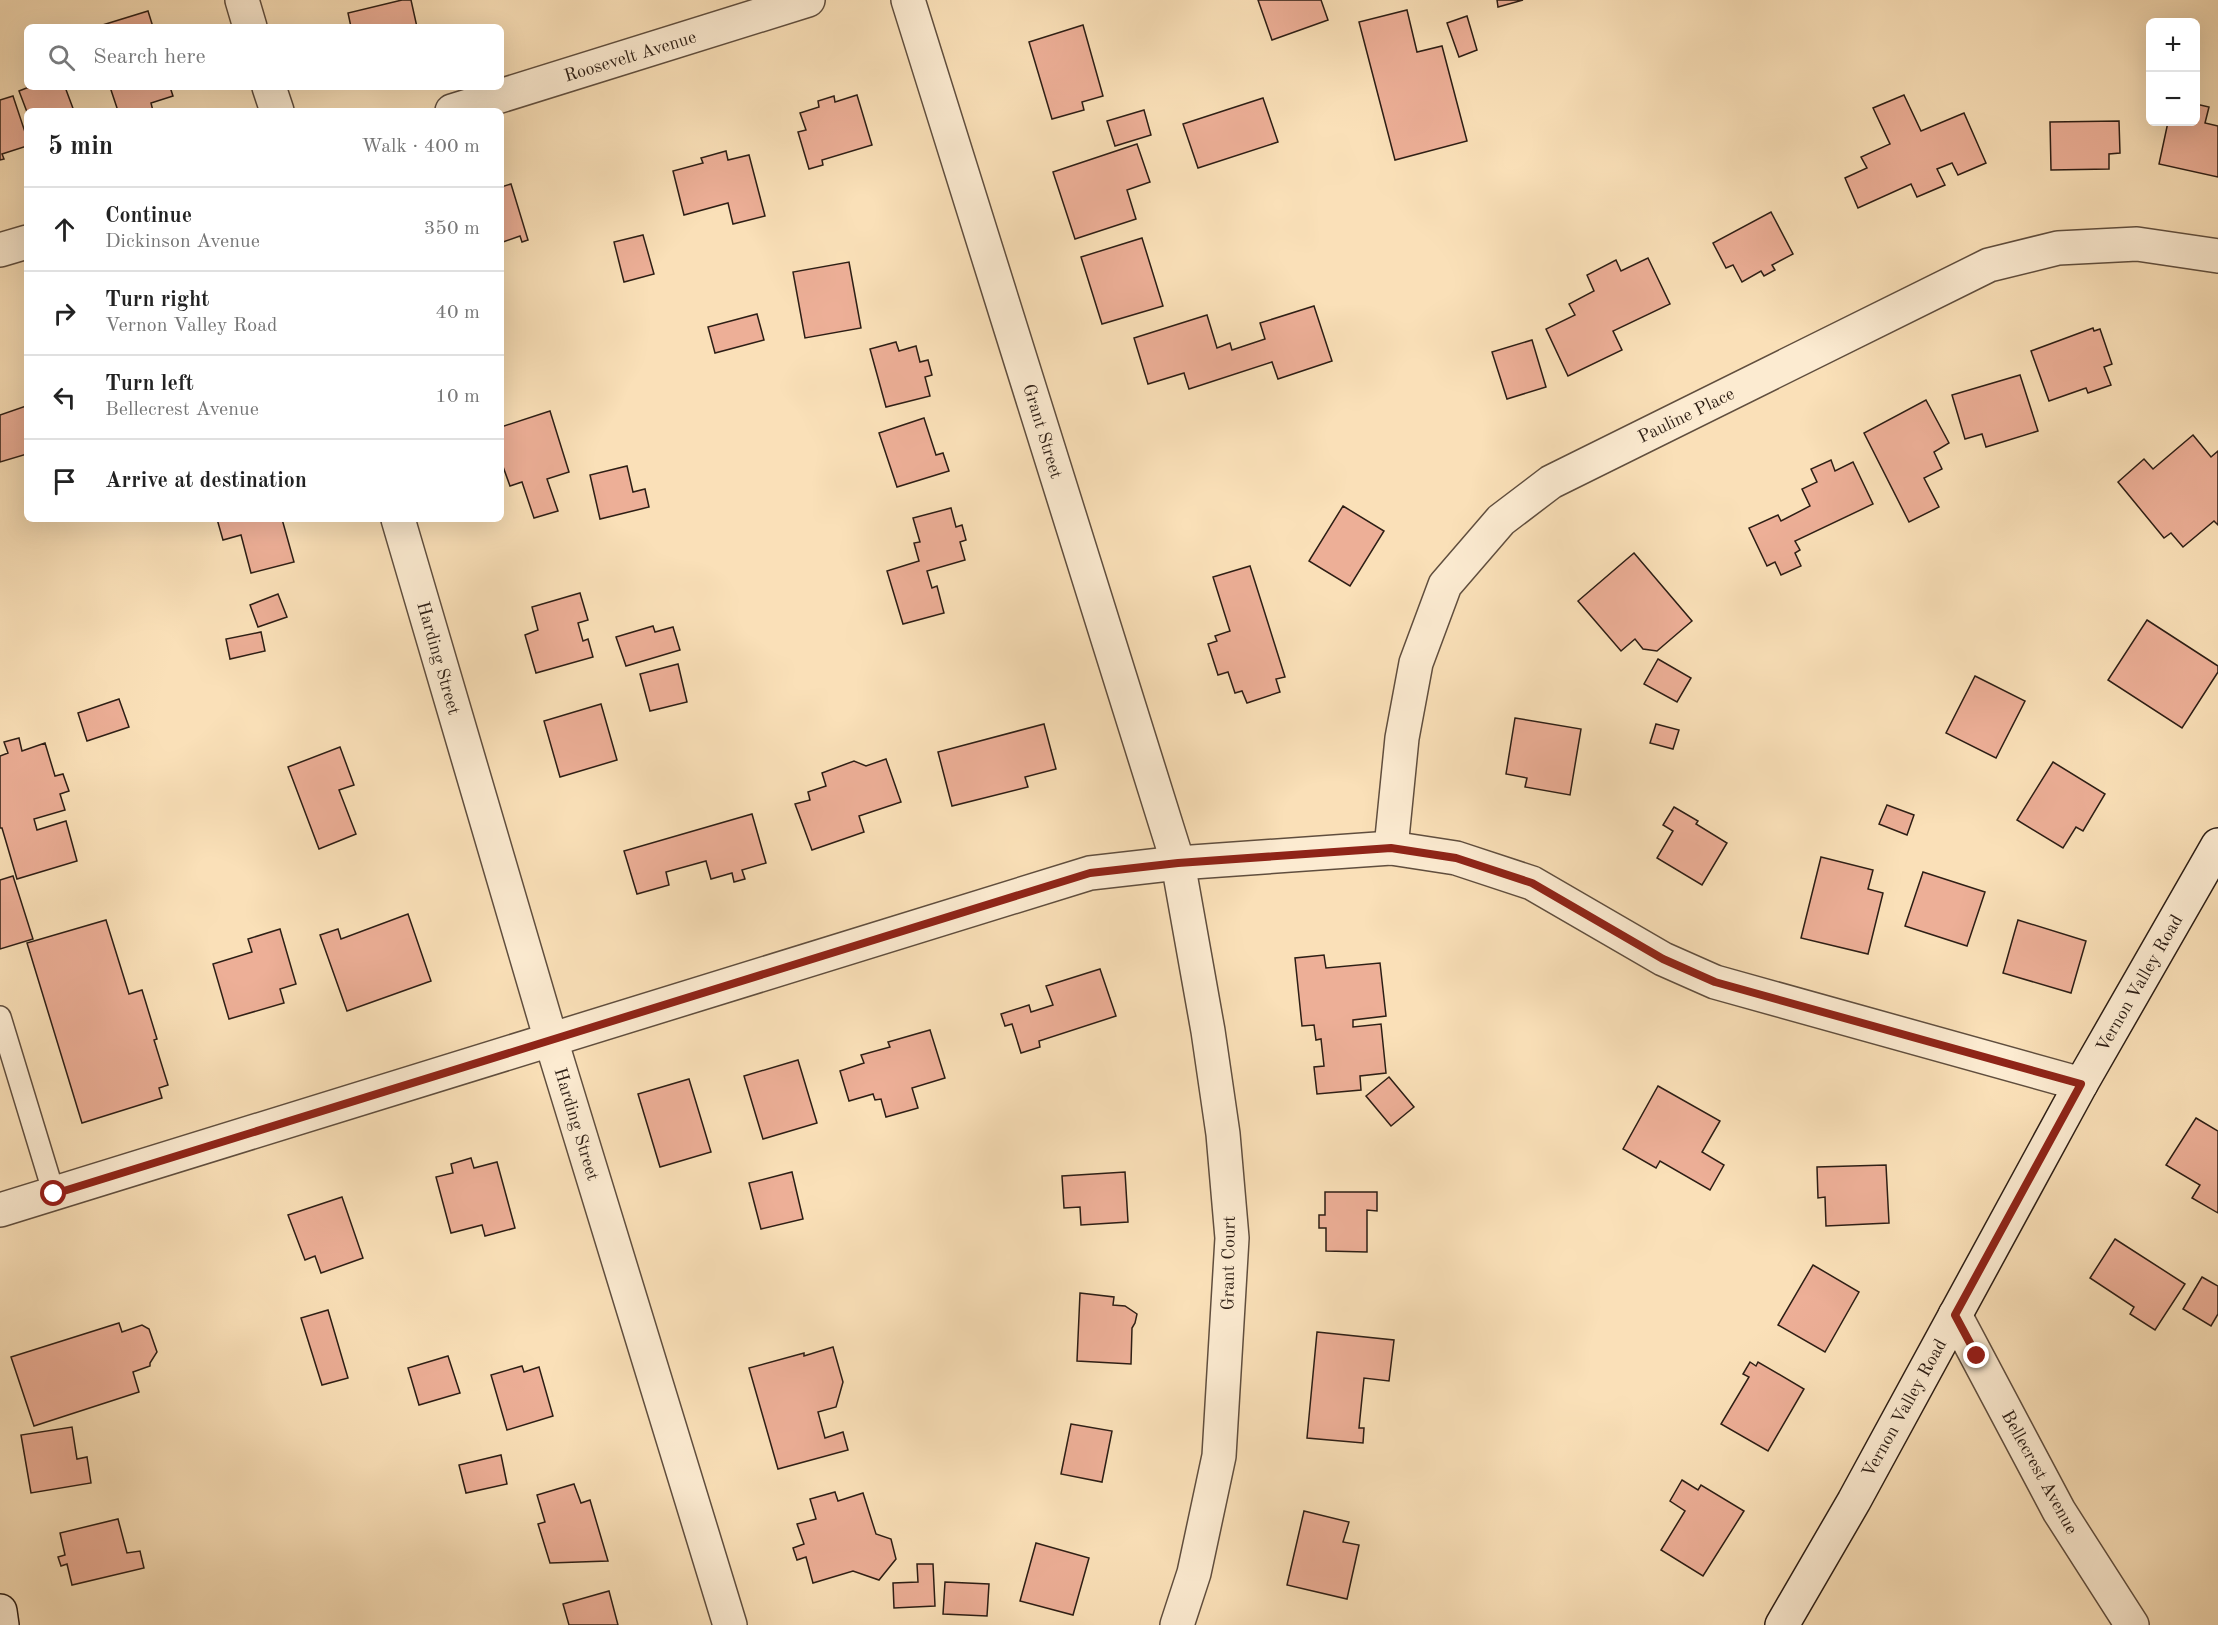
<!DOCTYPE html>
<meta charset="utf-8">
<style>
:root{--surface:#fff;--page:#f2f2f2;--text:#222;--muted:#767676;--line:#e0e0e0}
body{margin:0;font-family:"Old Standard TT",serif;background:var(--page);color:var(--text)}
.controls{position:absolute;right:18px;top:18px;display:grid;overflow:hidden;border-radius:9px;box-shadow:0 6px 24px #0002}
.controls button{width:54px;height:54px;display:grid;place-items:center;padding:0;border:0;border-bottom:2px solid var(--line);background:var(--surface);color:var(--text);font:30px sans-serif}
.stop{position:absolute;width:18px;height:18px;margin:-14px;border:4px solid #8f2418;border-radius:50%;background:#fff}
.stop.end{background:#8f2418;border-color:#fff;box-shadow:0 2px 6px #0008}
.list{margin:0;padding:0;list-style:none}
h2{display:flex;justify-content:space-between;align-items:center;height:78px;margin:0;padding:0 24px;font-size:26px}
h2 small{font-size:20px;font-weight:400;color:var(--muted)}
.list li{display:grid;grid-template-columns:39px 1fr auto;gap:18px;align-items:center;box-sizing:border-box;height:84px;padding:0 24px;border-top:2px solid var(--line)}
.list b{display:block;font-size:22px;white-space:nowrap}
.list p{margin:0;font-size:20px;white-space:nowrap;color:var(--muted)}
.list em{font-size:20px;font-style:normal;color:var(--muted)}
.icon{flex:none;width:33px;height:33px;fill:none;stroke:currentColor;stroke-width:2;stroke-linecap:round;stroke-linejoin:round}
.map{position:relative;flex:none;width:2218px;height:1625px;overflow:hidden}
.search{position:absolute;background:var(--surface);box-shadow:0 6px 24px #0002;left:24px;top:24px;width:480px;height:66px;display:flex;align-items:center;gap:15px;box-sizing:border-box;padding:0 21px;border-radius:9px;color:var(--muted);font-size:22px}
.panel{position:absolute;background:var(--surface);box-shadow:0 6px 24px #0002;left:24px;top:108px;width:480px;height:414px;border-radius:9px}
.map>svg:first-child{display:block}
.building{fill:#edaf97;stroke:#2d1e15;stroke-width:1.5}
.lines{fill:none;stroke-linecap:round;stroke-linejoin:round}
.service-casing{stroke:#604e3e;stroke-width:24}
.minor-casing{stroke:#604e3e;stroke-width:36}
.secondary-casing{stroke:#2d1e15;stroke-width:36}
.service{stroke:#fcebd1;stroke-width:21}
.minor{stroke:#fcebd1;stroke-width:33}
.secondary{stroke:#fcebd1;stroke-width:33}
.route{stroke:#8f2418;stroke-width:8}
.labels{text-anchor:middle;stroke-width:5;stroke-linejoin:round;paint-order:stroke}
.street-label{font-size:18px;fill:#2d1e15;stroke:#fcebd1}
</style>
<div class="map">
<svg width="2218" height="1625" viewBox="0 0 2218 1625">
<rect width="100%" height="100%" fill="#fae0b8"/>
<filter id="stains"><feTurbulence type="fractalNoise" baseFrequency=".00333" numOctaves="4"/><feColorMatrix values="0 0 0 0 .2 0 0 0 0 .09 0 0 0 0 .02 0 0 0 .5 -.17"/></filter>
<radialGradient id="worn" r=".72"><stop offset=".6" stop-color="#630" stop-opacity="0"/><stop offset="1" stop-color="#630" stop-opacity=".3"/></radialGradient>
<g class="building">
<path d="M 402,0 L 411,0 L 417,27 L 351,27 L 348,13 Z"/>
<path d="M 1258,0 L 1321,0 L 1328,20 L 1272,40 Z"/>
<path d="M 1497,0 L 1523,0 L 1498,7 Z"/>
<path d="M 1407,10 L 1417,52 L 1442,46 L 1467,141 L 1395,160 L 1359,22 Z"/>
<path d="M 148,11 L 153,27 L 96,27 Z"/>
<path d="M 1467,16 L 1477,50 L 1459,57 L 1447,23 Z"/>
<path d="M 1083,25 L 1103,96 L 1082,102 L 1084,110 L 1052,119 L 1029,42 Z"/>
<path d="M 29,87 L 65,87 L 74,111 L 27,112 L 19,91 Z"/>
<path d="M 110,87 L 170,87 L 173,96 L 151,103 L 153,111 L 118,111 Z"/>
<path d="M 857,95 L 872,145 L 822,160 L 823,165 L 809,169 L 798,132 L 806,130 L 800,113 L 819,107 L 818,101 L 834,96 L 835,102 Z"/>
<path d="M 1904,95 L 1921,131 L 1964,113 L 1986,163 L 1958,175 L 1952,163 L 1937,169 L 1945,185 L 1917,197 L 1911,184 L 1858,208 L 1845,178 L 1867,168 L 1861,157 L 1890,144 L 1873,108 Z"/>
<path d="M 13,96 L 27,138 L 27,146 L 2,154 L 4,159 L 0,160 L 0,100 Z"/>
<path d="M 1263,98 L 1278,142 L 1198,168 L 1183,124 Z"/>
<path d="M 2196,104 L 2209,107 L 2205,123 L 2218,126 L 2218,177 L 2159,164 L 2168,122 L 2196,122 Z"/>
<path d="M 1144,110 L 1151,135 L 1115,146 L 1107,121 Z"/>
<path d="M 2119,121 L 2120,153 L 2109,154 L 2109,169 L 2051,170 L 2050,122 Z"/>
<path d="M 1137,144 L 1150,182 L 1127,190 L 1136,219 L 1075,239 L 1053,172 Z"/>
<path d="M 726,151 L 728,160 L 749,155 L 765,216 L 733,224 L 728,203 L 684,215 L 673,171 L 703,163 L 701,158 Z"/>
<path d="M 511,184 L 528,240 L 522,242 L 520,236 L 503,242 L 501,235 L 501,187 Z"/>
<path d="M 1771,212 L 1793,254 L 1772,265 L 1775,270 L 1764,276 L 1761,271 L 1742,282 L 1733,265 L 1726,268 L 1713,243 Z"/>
<path d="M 643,235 L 654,274 L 624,282 L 614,242 Z"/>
<path d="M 1142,238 L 1163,306 L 1102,324 L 1081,257 Z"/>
<path d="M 1648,258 L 1670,304 L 1613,331 L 1622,350 L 1568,376 L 1546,329 L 1575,315 L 1569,304 L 1594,291 L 1587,275 L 1616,260 L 1621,271 Z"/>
<path d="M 849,262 L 861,328 L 805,338 L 793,272 Z"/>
<path d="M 1314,306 L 1332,361 L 1278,379 L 1272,362 L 1189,389 L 1184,373 L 1148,384 L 1134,338 L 1207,315 L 1217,348 L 1230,343 L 1232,350 L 1265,339 L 1260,323 Z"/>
<path d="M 757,314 L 764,340 L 715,353 L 708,327 Z"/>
<path d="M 2093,328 L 2094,331 L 2100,329 L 2112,364 L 2104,367 L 2111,385 L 2088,393 L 2086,388 L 2049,401 L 2031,351 Z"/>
<path d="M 1532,340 L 1546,387 L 1507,399 L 1492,352 Z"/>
<path d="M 896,342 L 899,351 L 916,346 L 920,362 L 928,360 L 932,375 L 925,377 L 930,396 L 886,407 L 870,349 Z"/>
<path d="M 2020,375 L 2038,431 L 1986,447 L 1982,434 L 1965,439 L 1952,395 Z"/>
<path d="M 1926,400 L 1949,443 L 1934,452 L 1942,469 L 1924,478 L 1939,507 L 1909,522 L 1864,433 Z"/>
<path d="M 26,406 L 27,454 L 0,462 L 0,415 Z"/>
<path d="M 550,411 L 569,472 L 547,479 L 558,511 L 534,518 L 522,482 L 510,486 L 501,461 L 501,427 Z"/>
<path d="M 924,418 L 936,455 L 943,453 L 949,471 L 897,487 L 879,433 Z"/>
<path d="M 2193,435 L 2211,457 L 2218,451 L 2218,525 L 2214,521 L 2183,547 L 2171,533 L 2164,538 L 2118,482 L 2144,459 L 2153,469 Z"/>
<path d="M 1831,460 L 1835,471 L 1853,462 L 1873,504 L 1795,541 L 1800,550 L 1795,553 L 1801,566 L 1781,575 L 1775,562 L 1767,566 L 1749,528 L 1778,515 L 1781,521 L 1810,506 L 1802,489 L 1817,482 L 1811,469 Z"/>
<path d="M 627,466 L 633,492 L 645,489 L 649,507 L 600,519 L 590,475 Z"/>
<path d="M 1343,506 L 1384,531 L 1350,586 L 1309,561 Z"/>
<path d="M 951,508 L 956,527 L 962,525 L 966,540 L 960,542 L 965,560 L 927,571 L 932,588 L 937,586 L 944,613 L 903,624 L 887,571 L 919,561 L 914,543 L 920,542 L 913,518 Z"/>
<path d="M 217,519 L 282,519 L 294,562 L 251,573 L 241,535 L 223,540 Z"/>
<path d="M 1634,553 L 1692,621 L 1657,651 L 1643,649 L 1635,639 L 1621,651 L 1578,601 Z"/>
<path d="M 1250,566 L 1285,677 L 1276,679 L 1280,692 L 1247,703 L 1242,691 L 1235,693 L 1228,672 L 1218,675 L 1208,644 L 1217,641 L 1215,636 L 1230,631 L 1213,577 Z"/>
<path d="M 580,593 L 588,620 L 578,623 L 583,641 L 588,639 L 593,657 L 536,673 L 525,635 L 538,630 L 532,607 Z"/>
<path d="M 278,594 L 287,617 L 258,627 L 250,605 Z"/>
<path d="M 2147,620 L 2218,666 L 2218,672 L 2182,728 L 2108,680 Z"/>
<path d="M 653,626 L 655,632 L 673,627 L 680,650 L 626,666 L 616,637 Z"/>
<path d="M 261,632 L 265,651 L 230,659 L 226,639 Z"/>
<path d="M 1658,659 L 1691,678 L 1677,702 L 1644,684 Z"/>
<path d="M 678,664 L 687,702 L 650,711 L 640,674 Z"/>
<path d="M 1975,676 L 2025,701 L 1996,758 L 1946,733 Z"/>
<path d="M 119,699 L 129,727 L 87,741 L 78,713 Z"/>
<path d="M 601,704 L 617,760 L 560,777 L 544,721 Z"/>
<path d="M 1515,718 L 1581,729 L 1570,795 L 1525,787 L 1527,778 L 1506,774 Z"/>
<path d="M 1044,724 L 1056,769 L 1025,777 L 1028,787 L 952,806 L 938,752 Z"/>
<path d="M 1656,724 L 1679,730 L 1673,749 L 1650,743 Z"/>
<path d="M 19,738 L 22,751 L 45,743 L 55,776 L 63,774 L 69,791 L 60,794 L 65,810 L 34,819 L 37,830 L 66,821 L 77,861 L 17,879 L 2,828 L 0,828 L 0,756 L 8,753 L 4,742 Z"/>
<path d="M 340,747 L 354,785 L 339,790 L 356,834 L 319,849 L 288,767 Z"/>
<path d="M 886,759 L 901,802 L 859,816 L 864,832 L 812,850 L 795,804 L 810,800 L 808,792 L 826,786 L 822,773 L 854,761 L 866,766 Z"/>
<path d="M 2053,762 L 2105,794 L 2083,831 L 2076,827 L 2063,848 L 2017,820 Z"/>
<path d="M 1887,805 L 1914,815 L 1907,835 L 1879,824 Z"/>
<path d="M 1674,807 L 1698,821 L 1696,824 L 1727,843 L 1702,885 L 1657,858 L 1673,831 L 1663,825 Z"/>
<path d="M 752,814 L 766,863 L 742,870 L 745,879 L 734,882 L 732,873 L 711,879 L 706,861 L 666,872 L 669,885 L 637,894 L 624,851 Z"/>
<path d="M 1821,857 L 1873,870 L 1868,889 L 1883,893 L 1868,954 L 1801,938 Z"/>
<path d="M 1923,872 L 1985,892 L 1967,946 L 1905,926 Z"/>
<path d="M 13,876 L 33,939 L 0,949 L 0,880 Z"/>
<path d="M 408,914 L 431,981 L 347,1011 L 320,935 L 338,929 L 341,939 Z"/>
<path d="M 106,920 L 129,994 L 142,990 L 157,1039 L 154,1040 L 168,1085 L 159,1088 L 162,1098 L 82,1123 L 27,943 Z"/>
<path d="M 2018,920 L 2086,941 L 2071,993 L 2003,973 Z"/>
<path d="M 280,929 L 296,984 L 280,989 L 284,1003 L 229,1019 L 213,964 L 252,952 L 248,939 Z"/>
<path d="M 1324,955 L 1326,968 L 1380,963 L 1386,1016 L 1353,1020 L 1353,1027 L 1381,1024 L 1386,1073 L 1360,1076 L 1361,1090 L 1317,1094 L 1314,1067 L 1324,1066 L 1321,1039 L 1316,1040 L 1314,1025 L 1302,1026 L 1295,958 Z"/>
<path d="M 1100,969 L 1116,1016 L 1039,1041 L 1040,1047 L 1021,1053 L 1012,1024 L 1005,1026 L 1001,1014 L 1029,1005 L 1031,1012 L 1053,1005 L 1046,986 Z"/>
<path d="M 930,1030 L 945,1078 L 912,1088 L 918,1108 L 886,1117 L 881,1099 L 875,1100 L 873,1094 L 849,1101 L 840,1071 L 864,1063 L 861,1055 L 890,1047 L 888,1042 Z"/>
<path d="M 798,1060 L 817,1123 L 763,1139 L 744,1076 Z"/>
<path d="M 1389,1077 L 1414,1107 L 1391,1126 L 1366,1096 Z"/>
<path d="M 689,1079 L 711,1152 L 660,1167 L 638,1094 Z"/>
<path d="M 1658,1086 L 1720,1121 L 1702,1152 L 1724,1165 L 1710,1190 L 1660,1161 L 1656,1168 L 1623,1149 Z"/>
<path d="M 2196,1118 L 2218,1131 L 2218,1213 L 2192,1198 L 2200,1185 L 2166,1165 Z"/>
<path d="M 471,1158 L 474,1168 L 497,1162 L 515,1228 L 485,1236 L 482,1225 L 451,1233 L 436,1177 L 453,1173 L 451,1164 Z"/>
<path d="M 1886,1165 L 1889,1223 L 1826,1226 L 1825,1197 L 1818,1198 L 1817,1167 Z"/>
<path d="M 792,1172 L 803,1219 L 761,1229 L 749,1183 Z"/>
<path d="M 1125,1172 L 1128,1222 L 1081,1225 L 1080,1207 L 1064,1208 L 1062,1176 Z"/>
<path d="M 1325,1192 L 1377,1192 L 1377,1211 L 1367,1210 L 1367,1252 L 1326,1251 L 1326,1228 L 1319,1228 L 1319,1215 L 1325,1215 Z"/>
<path d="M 342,1197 L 363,1258 L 321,1273 L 315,1256 L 305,1260 L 288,1215 Z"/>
<path d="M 2115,1239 L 2185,1284 L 2155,1330 L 2130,1314 L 2134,1307 L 2090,1278 Z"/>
<path d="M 1813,1265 L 1859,1292 L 1825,1352 L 1778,1325 Z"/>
<path d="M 2202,1277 L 2218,1286 L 2218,1314 L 2211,1326 L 2183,1309 Z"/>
<path d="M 1080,1293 L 1114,1297 L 1113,1305 L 1125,1306 L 1137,1314 L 1135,1323 L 1132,1328 L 1131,1364 L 1077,1361 Z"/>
<path d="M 328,1310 L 348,1378 L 322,1385 L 301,1318 Z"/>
<path d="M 119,1323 L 122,1332 L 142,1325 L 149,1329 L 157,1352 L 150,1363 L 150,1366 L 133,1372 L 139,1392 L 34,1426 L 11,1357 Z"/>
<path d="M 1317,1332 L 1394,1340 L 1389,1381 L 1364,1378 L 1359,1428 L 1364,1428 L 1363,1443 L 1307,1438 Z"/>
<path d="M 833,1347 L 843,1382 L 836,1407 L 818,1412 L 825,1438 L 843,1432 L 848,1450 L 778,1469 L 749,1368 L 804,1353 L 804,1356 Z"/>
<path d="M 448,1356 L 460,1393 L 419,1405 L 408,1368 Z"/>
<path d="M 1750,1362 L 1756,1366 L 1758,1362 L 1804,1389 L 1768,1451 L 1721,1424 L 1749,1377 L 1743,1374 Z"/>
<path d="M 522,1366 L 524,1372 L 539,1367 L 553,1416 L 507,1430 L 491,1375 Z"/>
<path d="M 1071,1424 L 1112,1431 L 1102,1482 L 1061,1474 Z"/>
<path d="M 72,1427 L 77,1459 L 87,1457 L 91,1483 L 31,1493 L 21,1435 Z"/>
<path d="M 501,1455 L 507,1484 L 466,1493 L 459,1465 Z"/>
<path d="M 1682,1480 L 1698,1490 L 1701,1485 L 1744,1511 L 1703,1576 L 1661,1550 L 1685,1511 L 1670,1501 Z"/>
<path d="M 574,1484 L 581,1503 L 590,1500 L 608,1561 L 550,1563 L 538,1524 L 545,1522 L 537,1495 Z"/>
<path d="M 835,1492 L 838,1501 L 863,1493 L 876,1534 L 891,1539 L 896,1559 L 879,1580 L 853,1571 L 813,1583 L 806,1557 L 797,1560 L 793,1548 L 804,1544 L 797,1524 L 816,1519 L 810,1499 Z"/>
<path d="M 1304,1511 L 1349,1522 L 1343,1542 L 1359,1545 L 1347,1599 L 1287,1585 Z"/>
<path d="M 118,1519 L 127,1553 L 140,1551 L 144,1568 L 72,1585 L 67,1564 L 61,1566 L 58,1557 L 65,1555 L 60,1533 Z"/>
<path d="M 1036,1543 L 1089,1558 L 1073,1615 L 1020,1601 Z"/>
<path d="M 917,1564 L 933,1564 L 935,1606 L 894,1608 L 893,1583 L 918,1582 Z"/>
<path d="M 945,1582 L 989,1584 L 987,1616 L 943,1614 Z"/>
<path d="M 609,1591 L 618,1625 L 569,1625 L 563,1604 Z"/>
</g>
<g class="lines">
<defs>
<path id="service" d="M 0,1017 L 54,1194"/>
<g id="minor">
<path d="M 242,0 L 250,27"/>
<path d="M 908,0 L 1178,863 L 1208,1031 L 1223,1134 L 1232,1238 L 1219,1456 L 1194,1573 L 1177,1625"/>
<path d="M 269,87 L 277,111"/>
<path d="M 452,111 L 808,0"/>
<path d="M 0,250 L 27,242"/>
<path d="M 398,519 L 551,1040 L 730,1625"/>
<path d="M 1391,848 L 1402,738 L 1416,663 L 1445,585 L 1501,520 L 1551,482 L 1989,265 L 2058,248 L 2137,244 L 2218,256"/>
<path d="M 0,1210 L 1090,873 L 1178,863 L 1391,848 L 1456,858 L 1532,883 L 1663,959 L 1715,982 L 2081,1084"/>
<path d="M 1955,1315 L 2059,1511 L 2132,1625"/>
</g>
<g id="secondary">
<path d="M 0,1611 L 2,1625"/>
<path d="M 1782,1625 L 1854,1501 L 2081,1084 L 2218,845"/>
</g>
</defs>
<use href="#service" class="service-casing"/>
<use href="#minor" class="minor-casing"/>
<use href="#secondary" class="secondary-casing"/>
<use href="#service" class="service"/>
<use href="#minor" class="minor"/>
<use href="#secondary" class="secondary"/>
</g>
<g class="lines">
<path class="route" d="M 54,1194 L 1090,873 L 1178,863 L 1391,848 L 1456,858 L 1532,883 L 1663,959 L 1715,982 L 2081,1084 L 1955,1315 L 1977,1356"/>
</g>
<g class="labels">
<g class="street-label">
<text transform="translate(630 56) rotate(-17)" y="6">Roosevelt Avenue</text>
<text transform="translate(1686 415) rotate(-26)" y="6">Pauline Place</text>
<text transform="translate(1043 431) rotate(73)" y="6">Grant Street</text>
<text transform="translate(439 658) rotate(74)" y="6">Harding Street</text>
<text transform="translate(2139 983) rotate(-60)" y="6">Vernon Valley Road</text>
<text transform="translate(577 1124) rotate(73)" y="6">Harding Street</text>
<text transform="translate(1228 1263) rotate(-89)" y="6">Grant Court</text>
<text transform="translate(1904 1408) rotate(-61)" y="6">Vernon Valley Road</text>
<text transform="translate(2040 1472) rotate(61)" y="6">Bellecrest Avenue</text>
</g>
</g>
<rect width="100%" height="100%" filter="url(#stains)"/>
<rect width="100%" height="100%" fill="url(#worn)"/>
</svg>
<div class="controls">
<button>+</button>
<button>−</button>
</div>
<div class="stop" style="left:54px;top:1194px"></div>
<div class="stop end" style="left:1977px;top:1356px"></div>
<div class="search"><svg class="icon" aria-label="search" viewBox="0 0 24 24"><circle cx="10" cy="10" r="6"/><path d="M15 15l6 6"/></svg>Search here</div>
<section class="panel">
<h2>5 min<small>Walk · 400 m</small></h2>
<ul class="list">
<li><svg class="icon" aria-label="ahead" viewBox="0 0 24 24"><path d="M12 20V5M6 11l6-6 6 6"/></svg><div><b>Continue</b><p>Dickinson Avenue</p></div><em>350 m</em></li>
<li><svg class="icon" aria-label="right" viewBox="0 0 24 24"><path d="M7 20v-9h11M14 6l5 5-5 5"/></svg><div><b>Turn right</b><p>Vernon Valley Road</p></div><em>40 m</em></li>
<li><svg class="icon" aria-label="left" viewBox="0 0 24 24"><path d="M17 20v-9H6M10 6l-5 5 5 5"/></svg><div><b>Turn left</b><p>Bellecrest Avenue</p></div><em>10 m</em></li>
<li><svg class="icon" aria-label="arrive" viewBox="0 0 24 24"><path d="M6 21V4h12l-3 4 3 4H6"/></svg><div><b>Arrive at destination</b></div></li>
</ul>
</section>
</div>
